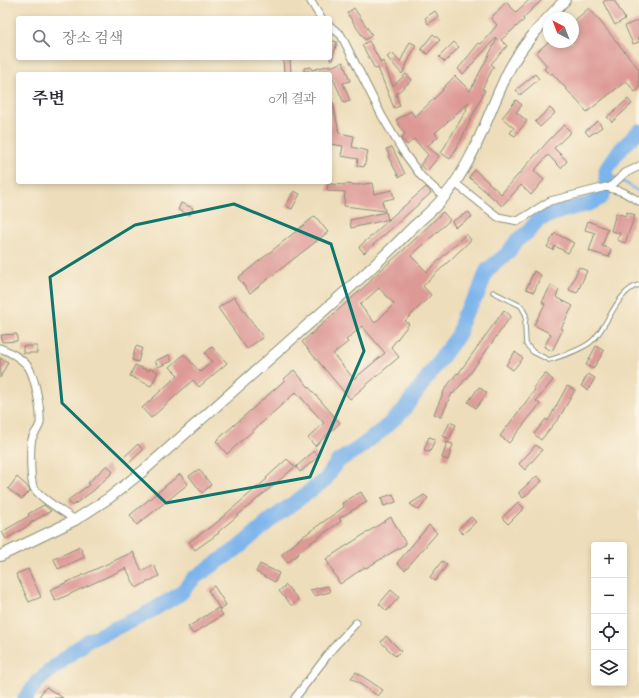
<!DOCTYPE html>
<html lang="ko">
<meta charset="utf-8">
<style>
:root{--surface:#fff;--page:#f2f2f3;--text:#2b2b33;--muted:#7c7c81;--line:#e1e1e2}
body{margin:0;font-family:"Sorts Mill Goudy","Noto Serif KR",serif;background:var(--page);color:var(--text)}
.controls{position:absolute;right:12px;bottom:12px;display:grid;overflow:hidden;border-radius:4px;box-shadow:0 2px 6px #0003}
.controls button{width:36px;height:36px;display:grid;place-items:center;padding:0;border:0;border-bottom:1px solid var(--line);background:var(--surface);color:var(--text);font:20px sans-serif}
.compass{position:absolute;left:543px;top:12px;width:36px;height:36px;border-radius:50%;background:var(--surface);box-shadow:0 2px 6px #0003;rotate:318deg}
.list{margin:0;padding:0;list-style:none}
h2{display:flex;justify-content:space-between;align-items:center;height:52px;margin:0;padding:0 16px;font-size:17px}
h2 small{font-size:13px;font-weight:400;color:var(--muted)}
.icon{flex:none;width:22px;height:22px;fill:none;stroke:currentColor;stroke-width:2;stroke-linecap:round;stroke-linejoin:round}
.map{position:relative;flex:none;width:639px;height:698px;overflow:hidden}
.search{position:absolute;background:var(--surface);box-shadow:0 2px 6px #0003;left:16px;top:16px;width:316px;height:44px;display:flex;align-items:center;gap:10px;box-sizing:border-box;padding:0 14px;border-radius:4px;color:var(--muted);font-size:15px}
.panel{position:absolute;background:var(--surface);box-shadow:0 2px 6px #0003;left:16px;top:72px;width:316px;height:112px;border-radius:4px}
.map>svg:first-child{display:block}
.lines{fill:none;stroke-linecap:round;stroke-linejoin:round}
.stream{stroke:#7cb4ec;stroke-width:2.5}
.river{stroke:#7cb4ec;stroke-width:15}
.building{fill:#dd9995;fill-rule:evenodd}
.lane-casing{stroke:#868d77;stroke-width:5.5}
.street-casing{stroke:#868d77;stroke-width:9}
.secondary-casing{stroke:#868d77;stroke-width:12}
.lane{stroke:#fff;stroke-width:3.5}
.street{stroke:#fff;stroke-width:7}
.secondary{stroke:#fff;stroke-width:10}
.marked{fill:none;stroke:#0f766e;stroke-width:3;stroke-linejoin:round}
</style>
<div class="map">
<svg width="639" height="698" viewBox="0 0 639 698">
<rect width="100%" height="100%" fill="#fcf5e5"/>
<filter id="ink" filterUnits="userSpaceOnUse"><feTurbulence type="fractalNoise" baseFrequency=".025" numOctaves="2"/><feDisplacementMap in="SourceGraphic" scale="8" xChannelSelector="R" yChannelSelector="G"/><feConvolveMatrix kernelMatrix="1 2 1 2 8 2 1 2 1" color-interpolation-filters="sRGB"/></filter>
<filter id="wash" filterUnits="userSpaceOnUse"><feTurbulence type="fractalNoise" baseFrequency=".012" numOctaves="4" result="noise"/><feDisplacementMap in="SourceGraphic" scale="16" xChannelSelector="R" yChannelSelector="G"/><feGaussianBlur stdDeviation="0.9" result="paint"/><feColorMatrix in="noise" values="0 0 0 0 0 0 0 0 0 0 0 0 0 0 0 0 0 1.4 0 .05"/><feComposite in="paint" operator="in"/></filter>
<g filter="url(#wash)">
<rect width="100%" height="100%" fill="#edddba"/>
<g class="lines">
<path class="stream" d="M 606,182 L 614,177 L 627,184 L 639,192"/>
<path class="river" d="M 25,698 L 37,682 L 64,659 L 87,641 L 142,616 L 180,594 L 194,578 L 238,548 L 273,518 L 325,480 L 338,461 L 359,448 L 381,431 L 402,412 L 459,334 L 463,316 L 478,294 L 487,270 L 508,253 L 517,240 L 528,232 L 538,220 L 561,211 L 589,204 L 601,198 L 606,187 L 606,170 L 619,151 L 639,131"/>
</g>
<g id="blocks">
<g class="building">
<path d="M 529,0 L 542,0 L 523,18 L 524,20 L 501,40 L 507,46 L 491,64 L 494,66 L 482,89 L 485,90 L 460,142 L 450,159 L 441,153 L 467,109 L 466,108 L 469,102 L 435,133 L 438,137 L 427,146 L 439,156 L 427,171 L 420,165 L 428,155 L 414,139 L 407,145 L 401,138 L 405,134 L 396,120 L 411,111 L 415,117 L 443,90 L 442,89 L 455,76 L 470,91 L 497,39 L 496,38 L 463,74 L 458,69 L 479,43 L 481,44 L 497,25 L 491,18 L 506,2 L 516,12 Z"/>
<path d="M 606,0 L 614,0 L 625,19 L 615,25 L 603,2 Z"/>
<path d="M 354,8 L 372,35 L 365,40 L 347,13 Z"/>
<path d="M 589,8 L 639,69 L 639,89 L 635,92 L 626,81 L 587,112 L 552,73 L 550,75 L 544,69 L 547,66 L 536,53 L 548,42 L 573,42 L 573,22 Z"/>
<path d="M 435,11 L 439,17 L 428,24 L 425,18 Z"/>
<path d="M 639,20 L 639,42 L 633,44 L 625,26 Z"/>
<path d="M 433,34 L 440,40 L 427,54 L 421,49 Z"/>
<path d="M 330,40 L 337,42 L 332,60 L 330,60 Z"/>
<path d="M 369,41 L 381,63 L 383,61 L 393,86 L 406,74 L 412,80 L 396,94 L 400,106 L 394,108 L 378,68 L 375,69 L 362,45 Z"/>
<path d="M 410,42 L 416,45 L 402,74 L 387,57 L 392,53 L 400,62 Z"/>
<path d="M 454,42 L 459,47 L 445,62 L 439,57 Z"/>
<path d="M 283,58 L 290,58 L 291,72 L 284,73 Z"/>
<path d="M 343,62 L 350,81 L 343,83 L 350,101 L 344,103 L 333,78 L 330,79 L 330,74 L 304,74 L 304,68 L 311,67 L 312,70 L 330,65 L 330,67 Z"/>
<path d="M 535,74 L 539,79 L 520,95 L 516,90 Z"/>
<path d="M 628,99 L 632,104 L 612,122 L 607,117 Z"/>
<path d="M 516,100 L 522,105 L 516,112 L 527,121 L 515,136 L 510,133 L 514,128 L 502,118 Z"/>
<path d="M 333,102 L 339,133 L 354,136 L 352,147 L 368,151 L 364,167 L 357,166 L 358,159 L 341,156 L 343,146 L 330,144 L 330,103 Z"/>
<path d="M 550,108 L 555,113 L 540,127 L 535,122 Z"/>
<path d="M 598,121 L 602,127 L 589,136 L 585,131 Z"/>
<path d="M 564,125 L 571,132 L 554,148 L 567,161 L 561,168 L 548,155 L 534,171 L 544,180 L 531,195 L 521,185 L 502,206 L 469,177 L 475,170 L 501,194 L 550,139 Z"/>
<path d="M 392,147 L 405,174 L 399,177 L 388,156 L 390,156 L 386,149 Z"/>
<path d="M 372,183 L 374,194 L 392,190 L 394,198 L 382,201 L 385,211 L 344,206 L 345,192 L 327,191 L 328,184 L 345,185 L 345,184 L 358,185 Z"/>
<path d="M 426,187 L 431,193 L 364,253 L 359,247 L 390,219 L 351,228 L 350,220 L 386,212 L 388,220 Z"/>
<path d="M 294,191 L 300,194 L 292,209 L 286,206 Z"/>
<path d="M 181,203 L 193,208 L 190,215 L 178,210 Z"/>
<path d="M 443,212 L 450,220 L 411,256 L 427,272 L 466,234 L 471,240 L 423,286 L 431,295 L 405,321 L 409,324 L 391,347 L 399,357 L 350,399 L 302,342 L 372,280 L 371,279 L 409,245 ZM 379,288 L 394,304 L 375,323 L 360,305 ZM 362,326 L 385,353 L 354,379 L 333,354 L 348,342 L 346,340 Z"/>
<path d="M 469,212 L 472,217 L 455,227 L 452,221 Z"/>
<path d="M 627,212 L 635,215 L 625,243 L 617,240 L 620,233 L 611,231 L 616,213 L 626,216 Z"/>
<path d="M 315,216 L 328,232 L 250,293 L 238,278 Z"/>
<path d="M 588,221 L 608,229 L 602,246 L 611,249 L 609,257 L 589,251 L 595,233 L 585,230 Z"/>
<path d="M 555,233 L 574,243 L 568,253 L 555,246 L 553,250 L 547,247 Z"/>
<path d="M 579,267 L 587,271 L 577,293 L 569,290 Z"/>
<path d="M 534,271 L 541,275 L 534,292 L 526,289 Z"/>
<path d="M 551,285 L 559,290 L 556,297 L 573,306 L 561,328 L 563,329 L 552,351 L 544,347 L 551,334 L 534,325 L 545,304 L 542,302 Z"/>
<path d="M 234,297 L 263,337 L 247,349 L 218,308 Z"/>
<path d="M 504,310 L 511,316 L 469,375 L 453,394 L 452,393 L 441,417 L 434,414 L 445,389 L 457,373 L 458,374 Z"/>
<path d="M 17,334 L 17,341 L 2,342 L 1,335 Z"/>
<rect x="23" y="346" width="14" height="7"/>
<path d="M 136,346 L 142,348 L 138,362 L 132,360 Z"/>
<path d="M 596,346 L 604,351 L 593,369 L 586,365 Z"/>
<path d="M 212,347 L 227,363 L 199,387 L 193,380 L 151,418 L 142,408 L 178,375 L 170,367 L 184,354 L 200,372 L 212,362 L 205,353 Z"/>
<path d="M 515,352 L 523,358 L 513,370 L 506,365 Z"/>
<path d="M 169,355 L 172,361 L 158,367 L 155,361 Z"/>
<path d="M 0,358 L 8,362 L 0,378 Z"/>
<path d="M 135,365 L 149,371 L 150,368 L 158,372 L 151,386 L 130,376 Z"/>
<path d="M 294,370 L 340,423 L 315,446 L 308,438 L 324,423 L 296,392 L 227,454 L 216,441 L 285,380 L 284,379 Z"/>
<path d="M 545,373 L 553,380 L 536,401 L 540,404 L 509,443 L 500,436 L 535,390 L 533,388 Z"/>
<path d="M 588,374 L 595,378 L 588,390 L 581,386 Z"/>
<path d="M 567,386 L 575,390 L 558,420 L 557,420 L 541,440 L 534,434 L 546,419 L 548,421 Z"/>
<path d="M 479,387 L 487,393 L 476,408 L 468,402 Z"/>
<path d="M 450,422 L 456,425 L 449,439 L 443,436 Z"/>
<path d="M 429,437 L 435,439 L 430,452 L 424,450 Z"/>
<path d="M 447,442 L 453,444 L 448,460 L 442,458 Z"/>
<path d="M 138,444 L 143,450 L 128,464 L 123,458 Z"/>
<path d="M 536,445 L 542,450 L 525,470 L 519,464 Z"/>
<path d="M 314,451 L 319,456 L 300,472 L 296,467 Z"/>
<path d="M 287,459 L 295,467 L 218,532 L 219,533 L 195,550 L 189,542 L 220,520 L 220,519 L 267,479 L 266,478 Z"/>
<path d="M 107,465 L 113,472 L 93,491 L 72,506 L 68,500 L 89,485 L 88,483 Z"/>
<path d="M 199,469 L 211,485 L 202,493 L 189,476 Z"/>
<path d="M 180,474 L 188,484 L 137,525 L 130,515 Z"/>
<path d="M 537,476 L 542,481 L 523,498 L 519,494 L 519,492 Z"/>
<path d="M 17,477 L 27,486 L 30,491 L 22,499 L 8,489 Z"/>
<path d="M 361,492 L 367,502 L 339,518 L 341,521 L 298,552 L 299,553 L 288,563 L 281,555 L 299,540 L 298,540 L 344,507 L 342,503 Z"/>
<path d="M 393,494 L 396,502 L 384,506 L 381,498 Z"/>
<path d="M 424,495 L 428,498 L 419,510 L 410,504 Z"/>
<path d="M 518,502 L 524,508 L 508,524 L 502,518 Z"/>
<path d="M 44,505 L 51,511 L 30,523 L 31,524 L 6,539 L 2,532 L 29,516 L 28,514 Z"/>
<path d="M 391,517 L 406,544 L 366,568 L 365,567 L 340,584 L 326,559 Z"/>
<path d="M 471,517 L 476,522 L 463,534 L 458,529 Z"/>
<path d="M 429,525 L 437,533 L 405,570 L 397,563 Z"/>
<path d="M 80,547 L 85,557 L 58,569 L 54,559 Z"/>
<path d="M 133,552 L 142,571 L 154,565 L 159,576 L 136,588 L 126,568 L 55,601 L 50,590 Z"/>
<path d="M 442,561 L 447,565 L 435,581 L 430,577 Z"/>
<path d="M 260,564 L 279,573 L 275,582 L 256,572 Z"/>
<path d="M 28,569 L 41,597 L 29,602 L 16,574 Z"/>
<path d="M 286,585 L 298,599 L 292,606 L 279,591 Z"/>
<path d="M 214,586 L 226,605 L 220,609 L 208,590 Z"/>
<path d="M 328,586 L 330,592 L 314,596 L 310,590 Z"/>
<path d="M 391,590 L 399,597 L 387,611 L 379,604 Z"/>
<path d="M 218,608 L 223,615 L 193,634 L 188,627 Z"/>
<path d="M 386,636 L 401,651 L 395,656 L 381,642 Z"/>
<path d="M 356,672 L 383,690 L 378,696 L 351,678 Z"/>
<path d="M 46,687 L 63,698 L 38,698 Z"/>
</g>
</g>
</g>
<g filter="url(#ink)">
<use href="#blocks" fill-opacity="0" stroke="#868d77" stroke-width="1"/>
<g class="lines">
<defs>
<path id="lane" d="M 493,292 L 521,306 L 526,315 L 525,325 L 526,344 L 533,352 L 549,360 C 562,356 582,350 592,341 C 607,328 618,289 639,285"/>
<g id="street">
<path d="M 310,0 L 321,18"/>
<path d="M 330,26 L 341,35 L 382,116 L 402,150 L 421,176 L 444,197"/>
<path d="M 455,183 L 498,217 L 518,221 L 550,201 L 606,187 L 623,192 L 639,201"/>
<path d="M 610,187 L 625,173 L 636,168 L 639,166"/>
<path d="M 0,348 C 10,352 18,356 26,364 C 35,373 41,410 40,423 C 39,429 34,433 32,439 C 30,447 30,482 34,488 C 42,500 63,511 75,520"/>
<path d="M 295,698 L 333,648 L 356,623"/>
</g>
<path id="secondary" d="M 0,556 L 75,520 L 109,498 L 143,471 C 205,416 267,361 329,306 C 358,281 386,255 413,227 C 424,217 436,207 445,196 C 476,159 488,112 509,70 C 523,43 545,21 565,0"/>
</defs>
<use href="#lane" class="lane-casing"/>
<use href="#street" class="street-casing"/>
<use href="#secondary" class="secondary-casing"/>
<use href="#lane" class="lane"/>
<use href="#street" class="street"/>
<use href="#secondary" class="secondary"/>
</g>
</g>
<path class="marked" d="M 234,204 L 331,244 L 364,351 L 310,477 L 166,503 L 62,403 L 50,277 L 135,225 Z"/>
</svg>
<div class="controls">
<button>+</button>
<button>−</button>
<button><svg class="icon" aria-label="locate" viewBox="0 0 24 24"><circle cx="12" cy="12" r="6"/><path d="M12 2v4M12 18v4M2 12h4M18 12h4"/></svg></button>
<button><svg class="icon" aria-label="layers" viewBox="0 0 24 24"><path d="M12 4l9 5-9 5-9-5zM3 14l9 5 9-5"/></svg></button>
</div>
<svg class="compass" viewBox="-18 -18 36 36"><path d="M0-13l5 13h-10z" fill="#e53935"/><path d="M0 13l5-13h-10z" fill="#7c7c81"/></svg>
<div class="search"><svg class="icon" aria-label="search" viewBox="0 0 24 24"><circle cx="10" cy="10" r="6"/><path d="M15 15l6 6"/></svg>장소 검색</div>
<section class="panel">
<h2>주변<small>0개 결과</small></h2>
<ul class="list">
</ul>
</section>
</div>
